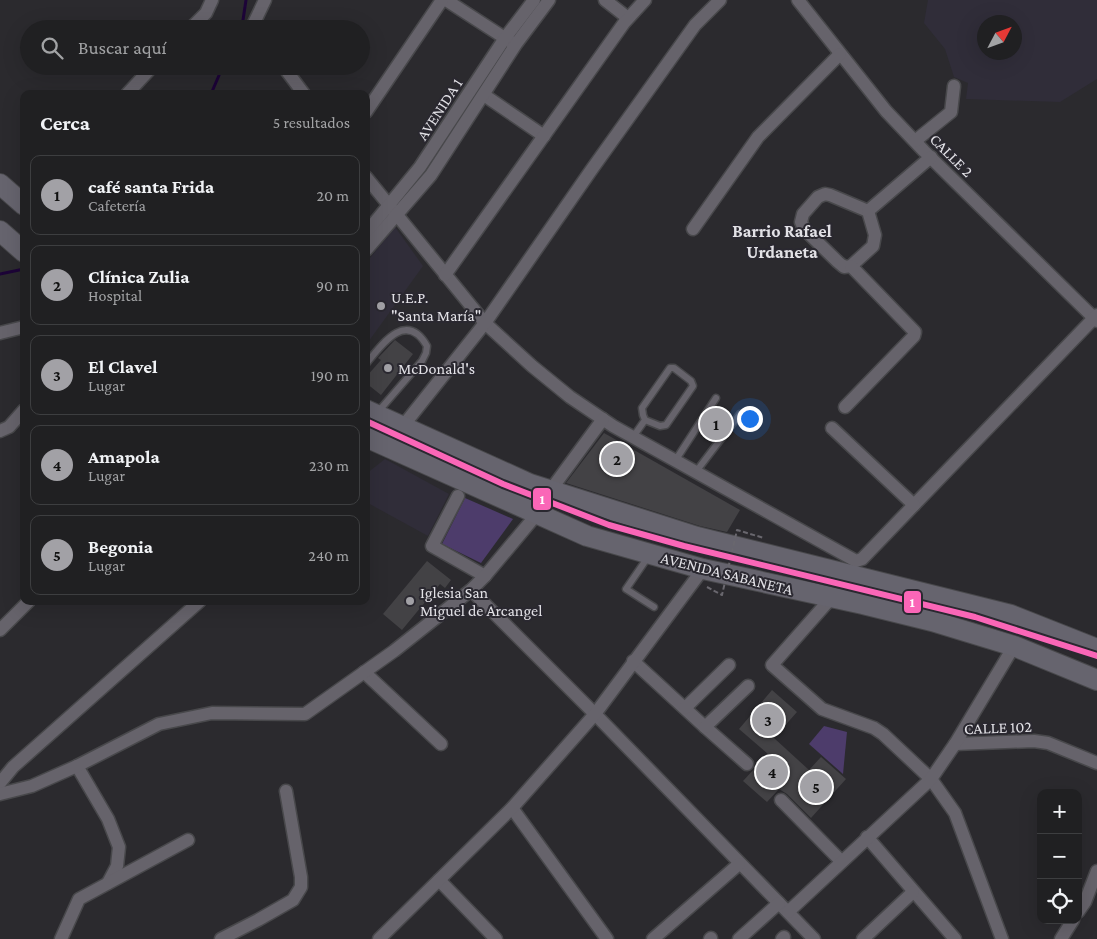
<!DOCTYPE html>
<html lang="es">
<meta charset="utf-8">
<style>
:root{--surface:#202022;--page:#28282a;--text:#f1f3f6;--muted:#a2a3a5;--line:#3d3e40;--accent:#a2a1a6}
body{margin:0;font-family:"Crimson Pro",serif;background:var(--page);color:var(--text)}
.controls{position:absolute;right:15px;bottom:15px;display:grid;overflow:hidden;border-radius:10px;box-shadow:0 5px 20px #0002}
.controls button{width:45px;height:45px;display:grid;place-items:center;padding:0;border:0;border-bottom:1px solid var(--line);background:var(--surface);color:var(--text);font:25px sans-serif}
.compass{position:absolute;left:977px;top:15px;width:45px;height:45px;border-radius:50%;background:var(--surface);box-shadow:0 5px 20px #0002;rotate:49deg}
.you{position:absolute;left:749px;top:418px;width:18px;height:18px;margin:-12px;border:4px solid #fff;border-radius:50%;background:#1a73e8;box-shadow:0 0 0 8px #1a73e833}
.badge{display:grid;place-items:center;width:32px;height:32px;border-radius:50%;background:var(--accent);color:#111;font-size:16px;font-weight:700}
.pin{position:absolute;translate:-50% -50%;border:2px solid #fff;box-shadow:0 1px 5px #0006}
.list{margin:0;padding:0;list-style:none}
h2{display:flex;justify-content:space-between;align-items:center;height:65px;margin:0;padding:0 20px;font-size:21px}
h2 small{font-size:16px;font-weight:400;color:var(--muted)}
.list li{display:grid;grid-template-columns:32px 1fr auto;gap:15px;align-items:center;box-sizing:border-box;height:80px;margin:0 10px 10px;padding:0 10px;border:1px solid var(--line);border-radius:10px}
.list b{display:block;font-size:19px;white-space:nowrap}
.list p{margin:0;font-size:16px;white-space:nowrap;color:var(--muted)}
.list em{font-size:16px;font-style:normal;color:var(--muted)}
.icon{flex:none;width:28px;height:28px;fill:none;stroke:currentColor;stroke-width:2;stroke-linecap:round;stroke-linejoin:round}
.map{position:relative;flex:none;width:1097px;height:939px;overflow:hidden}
.search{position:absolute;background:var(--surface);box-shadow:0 5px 20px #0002;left:20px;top:20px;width:350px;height:55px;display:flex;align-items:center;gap:12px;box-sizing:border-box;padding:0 18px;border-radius:28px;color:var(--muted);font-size:19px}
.panel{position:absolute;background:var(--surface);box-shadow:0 5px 20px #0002;left:20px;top:90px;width:350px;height:515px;border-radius:10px}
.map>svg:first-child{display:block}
.built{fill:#302d39;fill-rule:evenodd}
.green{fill:#4d3c6b}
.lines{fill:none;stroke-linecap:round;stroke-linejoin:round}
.stream{stroke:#1d0438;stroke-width:3}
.building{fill:#434245}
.service-casing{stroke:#48484b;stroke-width:9}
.minor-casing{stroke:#48484b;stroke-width:15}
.primary-casing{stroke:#48484b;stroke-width:22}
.service{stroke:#66636b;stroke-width:6}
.minor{stroke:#66636b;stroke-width:12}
.primary{stroke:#66646e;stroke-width:20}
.path-bridge{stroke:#69676e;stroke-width:2;stroke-dasharray:5 2.5;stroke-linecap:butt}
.rail-1-casing{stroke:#2a2830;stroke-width:10}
.rail-1{stroke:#fa66b7;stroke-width:6}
.poi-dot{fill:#a2a1a6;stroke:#2a2830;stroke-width:2}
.labels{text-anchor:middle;stroke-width:4;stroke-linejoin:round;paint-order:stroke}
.street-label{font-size:16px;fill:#e2e1e6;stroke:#2a2830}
.poi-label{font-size:16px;fill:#e2e1e6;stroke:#2a2830;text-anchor:start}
.neighbourhood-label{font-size:18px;font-weight:bold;fill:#e2e1e6;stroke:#2a2830}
.line-badge{stroke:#2a2830;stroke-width:2}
.badge-label{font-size:14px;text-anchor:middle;font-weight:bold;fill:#fff}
</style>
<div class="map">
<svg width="1097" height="939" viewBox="0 0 1097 939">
<rect width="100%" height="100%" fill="#2b2a2e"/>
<g class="built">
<path d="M 928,0 L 1097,0 L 1097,79 L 1060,102 L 966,99 L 968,83 L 954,77 L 945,49 L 924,23 ZM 984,22 L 1014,22 L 1014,52 L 984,52 Z"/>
<path d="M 395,227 L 423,266 L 366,345 L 366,263 Z"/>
<path d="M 385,459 L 449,494 L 428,536 L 366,502 L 366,474 Z"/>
</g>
<g class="green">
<path d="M 465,498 L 513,519 L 481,563 L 442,544 Z"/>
<path d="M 824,726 L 847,732 L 843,774 L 809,744 Z"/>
</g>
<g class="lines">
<g class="stream">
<path d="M 240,29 L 243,20 L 246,0"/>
<path d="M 211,94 L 223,66"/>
<path d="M 0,274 L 24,269"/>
</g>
</g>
<g class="building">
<path d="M 395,340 L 413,354 L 381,395 L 366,383 L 366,377 L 381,360 L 378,358 Z"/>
<path d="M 604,433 L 740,510 L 727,532 L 700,526 L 566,483 Z"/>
<path d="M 427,561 L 451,580 L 445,588 L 440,584 L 402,630 L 383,614 Z"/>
<path d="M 772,690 L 797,712 L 774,738 L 809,770 L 821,757 L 846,779 L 811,818 L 787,794 L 779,789 L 767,802 L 743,781 L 768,754 L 739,729 Z"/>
</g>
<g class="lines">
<defs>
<g id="service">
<path d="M 366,364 C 382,344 406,310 427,346 L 426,353 L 422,361 L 377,413"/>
<path d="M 633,437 L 645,420 L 660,426 L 666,425 L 693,386 L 691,381 L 674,368 L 670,368 L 642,408 L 643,415 L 645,420"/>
<path d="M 675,461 L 716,398"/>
<path d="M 695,473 L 740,414"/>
<path d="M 648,557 L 626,589 L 654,607"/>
</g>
<g id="minor">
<path d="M 446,0 L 511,42"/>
<path d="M 605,0 L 628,18"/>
<path d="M 798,0 L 886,111 L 924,151 L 1097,321"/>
<path d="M 190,29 L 206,13 L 212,0"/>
<path d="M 255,29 L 254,23 L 265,0"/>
<path d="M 283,66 L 304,94"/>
<path d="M 127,94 L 153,66"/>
<path d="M 484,95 L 544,136"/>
<path d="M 366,112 L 442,0"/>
<path d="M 915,141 L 951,112 L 954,86"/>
<path d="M 366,177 L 485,323 L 532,366 L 570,397 L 613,426 L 856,561 L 862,559 L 1097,315"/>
<path d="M 825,194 L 830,195 L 868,211 L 875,235 L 873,246 L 851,266 L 844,267 L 838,262 L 804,229 L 801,222 L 803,214 L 818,197 Z"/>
<path d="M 868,211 L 931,157"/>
<path d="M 693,229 L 758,137 L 840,54"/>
<path d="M 366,233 L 420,167 L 505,38 L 534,0"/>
<path d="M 366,250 L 431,175 L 516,44 L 549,0"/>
<path d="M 445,275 L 624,23 L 645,0"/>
<path d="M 0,333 L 24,327"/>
<path d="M 845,407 L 914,336 L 915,332 L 851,266"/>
<path d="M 403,426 L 485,323 L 592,169 L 695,25 L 720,0"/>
<path d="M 832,428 L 914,505"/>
<path d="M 0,431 L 9,427 L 24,410"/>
<path d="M 550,491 L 603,419"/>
<path d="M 458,496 L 432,546 L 485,576"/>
<path d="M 471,590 L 595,714 L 814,939"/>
<path d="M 832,597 L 772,665 L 822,709 L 874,728 L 883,734 L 931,779 L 955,813 L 1002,939"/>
<path d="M 0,630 L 29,601"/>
<path d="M 633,661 L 705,727 L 747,764"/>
<path d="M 364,672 L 441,744"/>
<path d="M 685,708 L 729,665"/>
<path d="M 705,727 L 748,686"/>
<path d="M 955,744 L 1034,741 L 1048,743 L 1097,763"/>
<path d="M 77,766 L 108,819 L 119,847 L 117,866 L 108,883"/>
<path d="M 0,783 L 13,767 L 200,601"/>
<path d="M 0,794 L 32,786 L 77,766 L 159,724 L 212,713 L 305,714 L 394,651 L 471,590 L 485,576 L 537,514"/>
<path d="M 781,800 L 841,861"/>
<path d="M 512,808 L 607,939"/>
<path d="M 867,837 L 955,939"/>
<path d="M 439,880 L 496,939"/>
<path d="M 788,912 L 931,779 L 955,744 L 1014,646"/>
<path d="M 1078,912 L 1085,902 L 1097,871"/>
<path d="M 61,939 L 79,899 L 188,840"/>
<path d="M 221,939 L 258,920 L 293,900 L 301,887 L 301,877 L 286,791"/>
<path d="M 379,939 L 512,808 L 595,714 L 703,569"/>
<path d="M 653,939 L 739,864"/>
<path d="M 710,939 L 711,938"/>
<path d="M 739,939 L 779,903"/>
<path d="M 782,939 L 784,937"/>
<path d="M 863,939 L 913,892"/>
<path d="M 1061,939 L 1073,920"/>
</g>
<g id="primary">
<path d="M 0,184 L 24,205"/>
<path d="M 0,231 L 24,252"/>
<path d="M 366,410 L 530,484 L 697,537 L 1011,615 L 1097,649"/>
<path d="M 366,437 L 587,536 L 703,569 L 863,604 L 932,621 L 1014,646 L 1097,680"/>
</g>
</defs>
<use href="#service" class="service-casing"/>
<use href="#minor" class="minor-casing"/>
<use href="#primary" class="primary-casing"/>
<use href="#service" class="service"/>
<use href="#minor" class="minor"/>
<use href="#primary" class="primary"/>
<path class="path-bridge" d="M 707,587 L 722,595 L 737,530 L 764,538"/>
<defs>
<path id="rail-1" d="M 366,421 L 503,484 L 609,525 L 684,546 L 975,617 L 1097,656"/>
</defs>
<use href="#rail-1" class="rail-1-casing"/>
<use href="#rail-1" class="rail-1"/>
</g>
<g class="poi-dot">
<circle cx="381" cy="306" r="5"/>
<circle cx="388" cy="368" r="5"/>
<circle cx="410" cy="601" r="5"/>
</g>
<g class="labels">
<g class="street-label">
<text transform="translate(439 109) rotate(-57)" y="6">AVENIDA 1</text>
<text transform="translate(952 155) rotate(45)" y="6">CALLE 2</text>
<text transform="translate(727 573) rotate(14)" y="6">AVENIDA SABANETA</text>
<text transform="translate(998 727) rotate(-2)" y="6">CALLE 102</text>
</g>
<g class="poi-label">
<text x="391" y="303">U.E.P.<tspan x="391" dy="18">"Santa María"</tspan></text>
<text x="398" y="374">McDonald's</text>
<text x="420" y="598">Iglesia San<tspan x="420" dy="18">Miguel de Arcangel</tspan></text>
</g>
<g class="neighbourhood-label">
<text x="782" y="237">Barrio Rafael<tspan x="782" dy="21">Urdaneta</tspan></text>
</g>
</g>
<g class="line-badge">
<rect x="532" y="487" width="20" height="24" rx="5" fill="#fa66b7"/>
<rect x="903" y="590" width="19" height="24" rx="5" fill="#fa66b7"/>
</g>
<g class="badge-label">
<text x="542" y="504">1</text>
<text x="912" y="607">1</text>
</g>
</svg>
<div class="controls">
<button>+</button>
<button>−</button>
<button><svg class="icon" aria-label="locate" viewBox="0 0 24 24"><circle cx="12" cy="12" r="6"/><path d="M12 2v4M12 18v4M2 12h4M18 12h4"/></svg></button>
</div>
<svg class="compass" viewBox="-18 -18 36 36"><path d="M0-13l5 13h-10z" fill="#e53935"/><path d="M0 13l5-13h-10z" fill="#a2a3a5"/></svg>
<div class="you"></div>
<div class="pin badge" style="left:716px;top:424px">1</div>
<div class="pin badge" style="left:617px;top:459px">2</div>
<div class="pin badge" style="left:768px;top:720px">3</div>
<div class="pin badge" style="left:772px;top:772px">4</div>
<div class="pin badge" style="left:816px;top:787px">5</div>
<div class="search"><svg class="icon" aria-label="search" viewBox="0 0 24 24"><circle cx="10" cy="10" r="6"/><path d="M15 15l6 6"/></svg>Buscar aquí</div>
<section class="panel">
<h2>Cerca<small>5 resultados</small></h2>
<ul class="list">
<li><span class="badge">1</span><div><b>café santa Frida</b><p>Cafetería</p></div><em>20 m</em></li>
<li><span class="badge">2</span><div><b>Clínica Zulia</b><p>Hospital</p></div><em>90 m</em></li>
<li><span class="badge">3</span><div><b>El Clavel</b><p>Lugar</p></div><em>190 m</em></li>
<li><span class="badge">4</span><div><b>Amapola</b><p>Lugar</p></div><em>230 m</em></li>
<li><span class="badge">5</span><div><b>Begonia</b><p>Lugar</p></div><em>240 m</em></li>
</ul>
</section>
</div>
